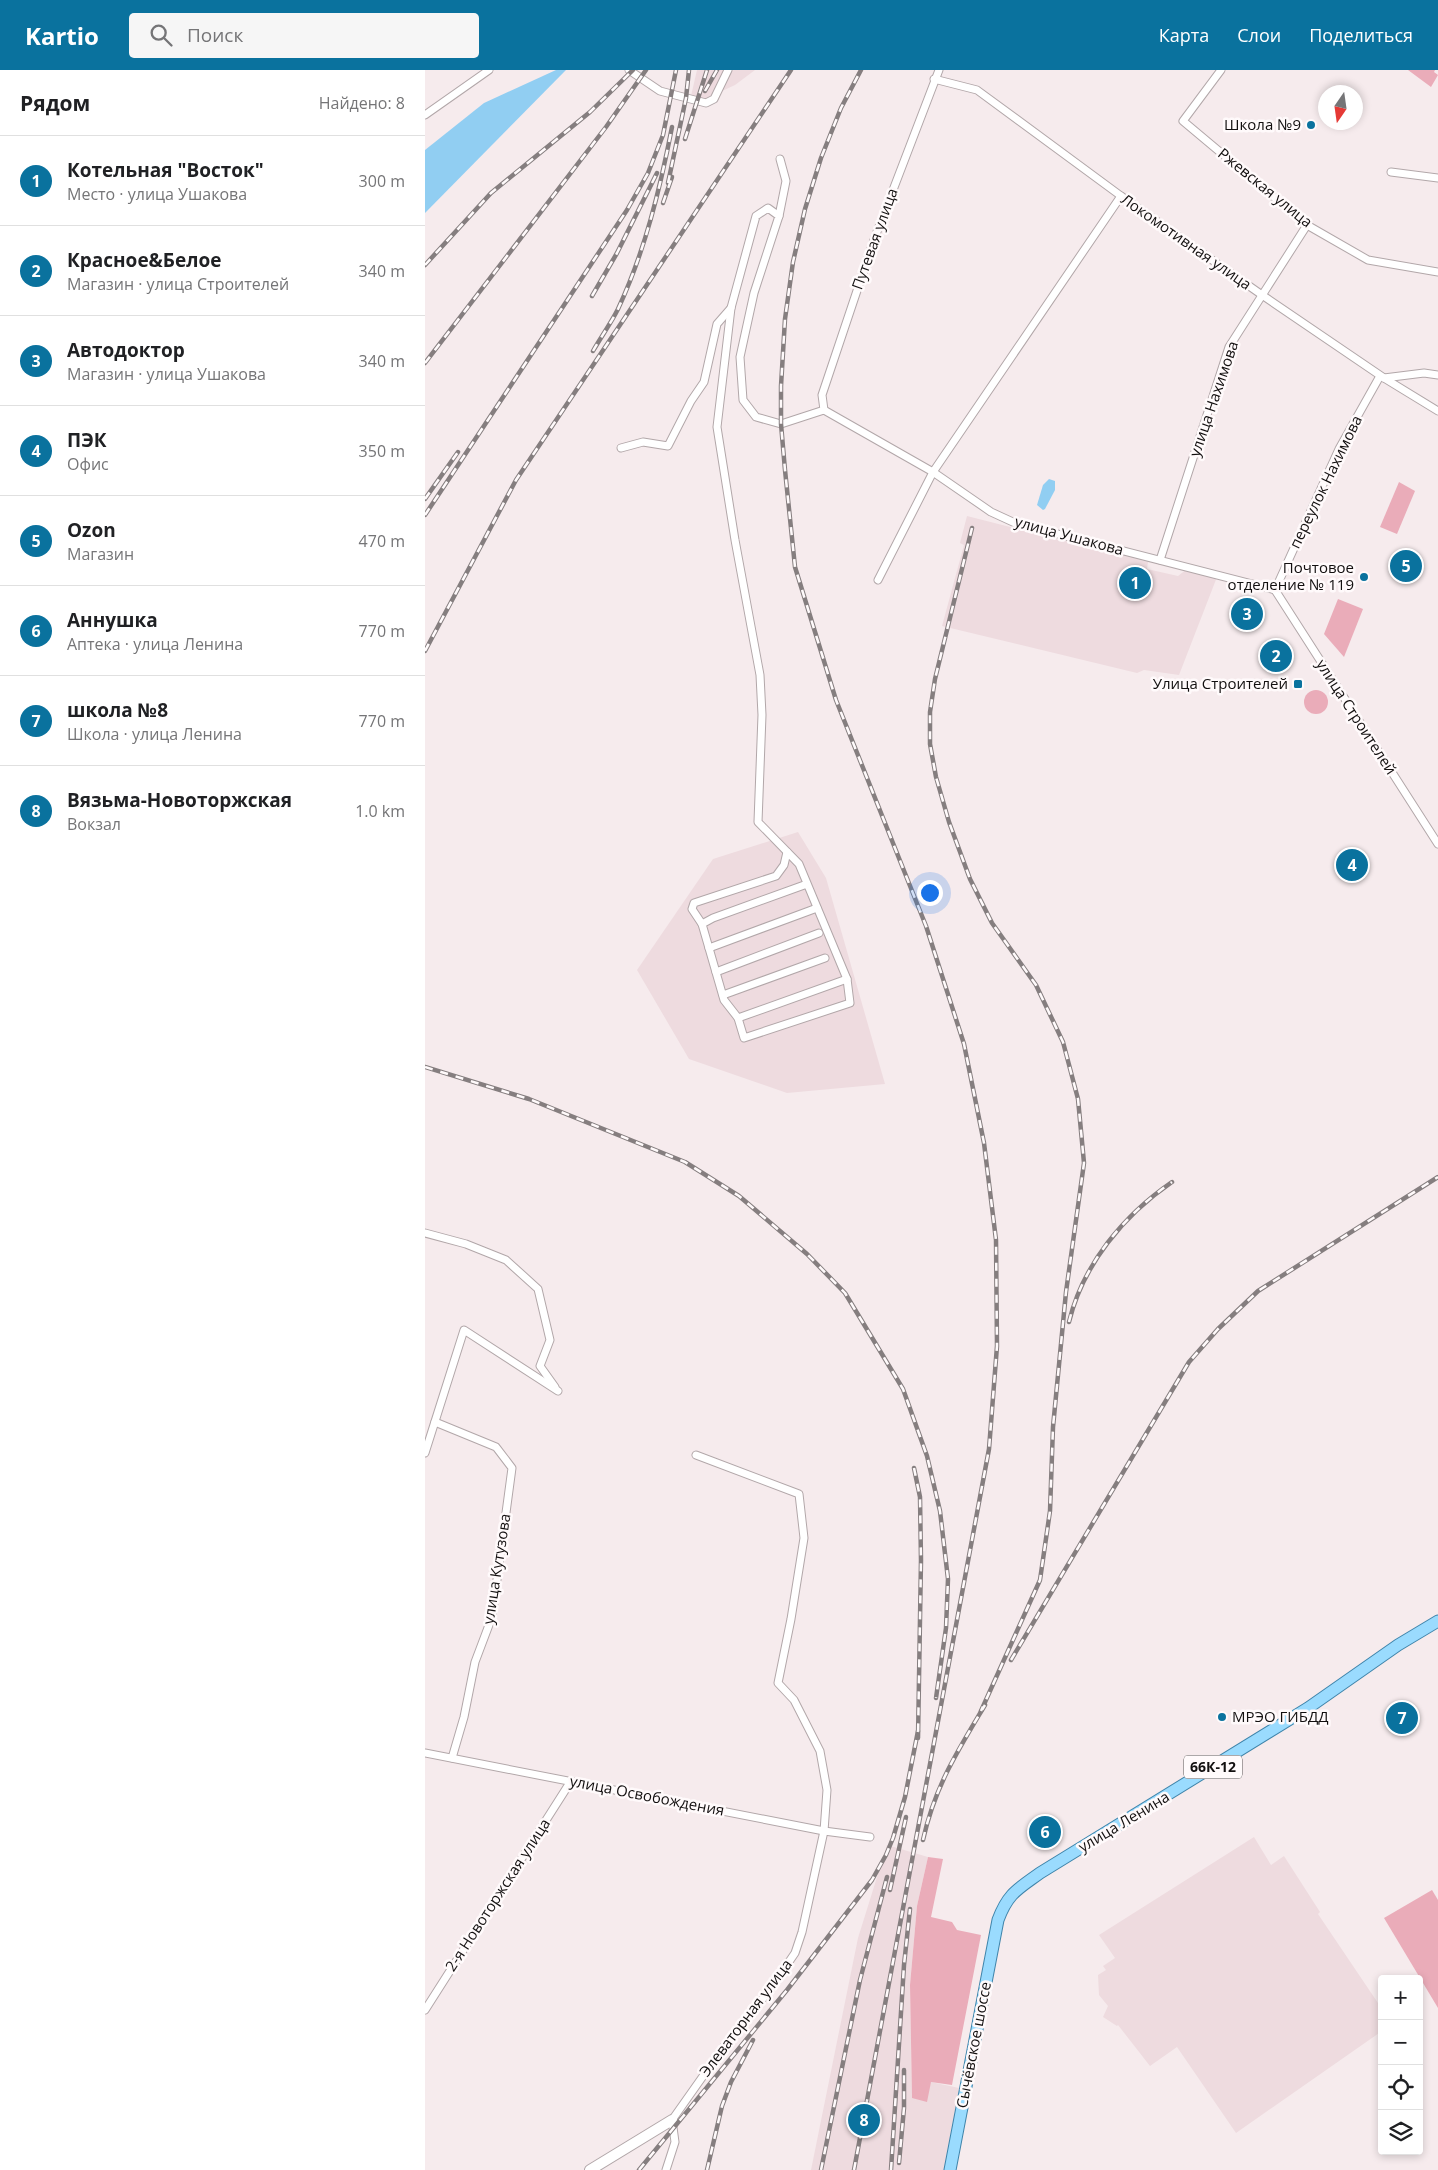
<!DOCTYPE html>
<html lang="ru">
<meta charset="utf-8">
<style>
:root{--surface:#fff;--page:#f6f6f6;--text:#202124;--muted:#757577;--line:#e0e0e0;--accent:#0a729e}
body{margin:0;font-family:"Open Sans",sans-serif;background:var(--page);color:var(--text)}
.controls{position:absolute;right:15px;bottom:15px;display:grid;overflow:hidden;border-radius:5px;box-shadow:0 2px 8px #0003}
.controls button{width:45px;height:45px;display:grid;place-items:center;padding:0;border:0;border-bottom:1px solid var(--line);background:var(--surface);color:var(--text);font:25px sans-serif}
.compass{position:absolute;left:893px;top:15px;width:45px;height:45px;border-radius:50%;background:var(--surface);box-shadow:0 2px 8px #0003;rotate:193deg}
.you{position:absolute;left:504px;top:822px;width:18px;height:18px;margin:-12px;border:4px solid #fff;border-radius:50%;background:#1a73e8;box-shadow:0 0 0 8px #1a73e833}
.badge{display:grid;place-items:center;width:32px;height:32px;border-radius:50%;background:var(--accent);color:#fff;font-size:16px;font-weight:700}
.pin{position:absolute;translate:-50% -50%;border:2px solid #fff;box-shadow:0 1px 5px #0006}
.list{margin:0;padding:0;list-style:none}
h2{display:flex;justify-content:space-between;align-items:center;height:65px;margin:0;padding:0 20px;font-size:21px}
h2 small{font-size:16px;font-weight:400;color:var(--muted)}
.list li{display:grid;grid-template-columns:32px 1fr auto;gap:15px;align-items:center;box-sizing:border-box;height:90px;padding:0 20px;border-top:1px solid var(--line)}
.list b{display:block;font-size:19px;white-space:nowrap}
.list p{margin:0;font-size:16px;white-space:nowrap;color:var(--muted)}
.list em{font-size:16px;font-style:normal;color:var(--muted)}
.icon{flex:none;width:28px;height:28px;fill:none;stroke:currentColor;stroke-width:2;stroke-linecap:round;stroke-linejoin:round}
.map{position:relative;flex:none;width:1013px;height:2100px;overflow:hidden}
header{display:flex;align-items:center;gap:30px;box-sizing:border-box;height:70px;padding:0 25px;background:var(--accent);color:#fff}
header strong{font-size:24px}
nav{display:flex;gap:28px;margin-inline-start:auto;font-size:18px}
.search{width:350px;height:45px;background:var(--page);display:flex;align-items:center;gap:12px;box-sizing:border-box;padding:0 18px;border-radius:5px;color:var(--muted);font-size:19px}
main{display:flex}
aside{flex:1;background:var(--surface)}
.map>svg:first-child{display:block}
.built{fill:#eedbdf}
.green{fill:#eaacb9}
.water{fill:#91cef2}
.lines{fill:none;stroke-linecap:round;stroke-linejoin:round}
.street-casing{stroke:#b2a7a9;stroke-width:9}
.secondary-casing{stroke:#b2a7a9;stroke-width:12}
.primary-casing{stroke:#3f84aa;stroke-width:13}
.street{stroke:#fff;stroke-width:7}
.secondary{stroke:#fff;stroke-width:10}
.primary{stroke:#9adbfe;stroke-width:11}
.rail-casing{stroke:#857e7f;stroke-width:4.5}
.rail{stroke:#fffafb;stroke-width:2.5;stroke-dasharray:8;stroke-linecap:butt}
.poi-dot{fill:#0a729e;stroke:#fffafb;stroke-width:2}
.labels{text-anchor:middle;stroke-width:5;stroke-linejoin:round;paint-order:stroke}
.shield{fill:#fffafb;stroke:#595656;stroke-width:1}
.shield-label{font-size:14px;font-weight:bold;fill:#120f0f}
.poi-label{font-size:15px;fill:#120f0f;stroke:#fffafb;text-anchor:end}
.street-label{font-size:15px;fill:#120f0f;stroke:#fffafb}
</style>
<header>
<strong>Kartio</strong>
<div class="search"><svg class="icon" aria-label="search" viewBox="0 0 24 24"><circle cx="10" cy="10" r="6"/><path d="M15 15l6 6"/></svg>Поиск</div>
<nav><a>Карта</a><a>Слои</a><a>Поделиться</a></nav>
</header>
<main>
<aside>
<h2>Рядом<small>Найдено: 8</small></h2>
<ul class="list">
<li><span class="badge">1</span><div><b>Котельная &quot;Восток&quot;</b><p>Место · улица Ушакова</p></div><em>300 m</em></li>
<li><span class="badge">2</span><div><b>Красное&amp;Белое</b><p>Магазин · улица Строителей</p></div><em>340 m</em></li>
<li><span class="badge">3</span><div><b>Автодоктор</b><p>Магазин · улица Ушакова</p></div><em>340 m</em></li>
<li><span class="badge">4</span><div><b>ПЭК</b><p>Офис</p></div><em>350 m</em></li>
<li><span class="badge">5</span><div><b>Ozon</b><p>Магазин</p></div><em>470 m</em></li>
<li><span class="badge">6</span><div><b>Аннушка</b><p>Аптека · улица Ленина</p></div><em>770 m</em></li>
<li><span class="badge">7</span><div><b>школа №8</b><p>Школа · улица Ленина</p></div><em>770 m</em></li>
<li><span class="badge">8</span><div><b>Вязьма-Новоторжская</b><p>Вокзал</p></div><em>1.0 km</em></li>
</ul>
</aside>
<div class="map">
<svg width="1013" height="2100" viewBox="0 0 1013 2100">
<rect width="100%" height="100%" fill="#f6ebed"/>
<g class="built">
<path d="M 272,0 L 330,0 L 310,15 L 280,29 L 266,26 Z"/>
<path d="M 542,446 L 723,492 L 722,499 L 753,506 L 762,499 L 792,507 L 754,605 L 719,600 L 712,603 L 517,556 L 539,475 L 535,473 Z"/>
<path d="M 373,762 L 401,808 L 460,1014 L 362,1023 L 264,989 L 212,900 L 288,789 Z"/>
<path d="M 829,1767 L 846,1795 L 859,1786 L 895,1842 L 893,1844 L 957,1939 L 957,1961 L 811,2063 L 752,1977 L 725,1996 L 693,1955 L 692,1956 L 678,1947 L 683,1936 L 674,1925 L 673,1905 L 681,1900 L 678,1896 L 690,1888 L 674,1865 Z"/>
<path d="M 462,1775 L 503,1787 L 492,1836 L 485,1915 L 487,2028 L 506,2012 L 534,2018 L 519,2100 L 386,2100 L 433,1868 Z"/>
</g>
<g class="green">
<path d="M 983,0 L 1010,0 L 1009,2 L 1013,5 L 1006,17 Z"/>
<path d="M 974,412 L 990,421 L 972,464 L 955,457 Z"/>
<path d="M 913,529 L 938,539 L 919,587 L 899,564 Z"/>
<circle cx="891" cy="632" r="12"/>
<path d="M 503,1787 L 518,1789 L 506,1847 L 527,1852 L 532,1860 L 556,1865 L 527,2015 L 506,2012 L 502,2032 L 487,2028 L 485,1915 L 492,1836 Z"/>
<path d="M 1007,1820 L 1013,1830 L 1013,1938 L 959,1848 Z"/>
</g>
<g class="water">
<path d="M 131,0 L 141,0 L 0,143 L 0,80 L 59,33 Z"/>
<path d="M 624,409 L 630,411 L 630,420 L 620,439 L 618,440 L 612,435 L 618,415 Z"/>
</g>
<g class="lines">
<defs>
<g id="street">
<path d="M 204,0 L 235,21 L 281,33 L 289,29 L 303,0"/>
<path d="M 796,0 L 758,51 L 882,155 L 943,190 L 1013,202"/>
<path d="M 509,9 L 552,20 L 696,126 L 837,225 L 959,308 L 1013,341"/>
<path d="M 0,45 L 64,0"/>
<path d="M 966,102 L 1013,108"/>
<path d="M 354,146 L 361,111 L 355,89"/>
<path d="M 959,308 L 999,303 L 1013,305"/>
<path d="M 399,340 L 508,402 L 566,442 L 590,453 L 850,520"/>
<path d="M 399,340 L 397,325 L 450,167 L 514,0"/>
<path d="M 196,378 L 218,372 L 243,376 L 266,331 L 279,312 L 292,254 L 306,238"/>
<path d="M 735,490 L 804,277 L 882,155"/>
<path d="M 453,510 L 508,402 L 696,126"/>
<path d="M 850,520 L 1013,774"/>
<path d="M 850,520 L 914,379 L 955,306"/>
<path d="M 382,814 L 288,848 L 277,854 L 299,930 L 313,948 L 319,968 L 425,933 L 422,909 L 374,794 L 333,752 L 337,645 L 335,605 L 310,470 L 292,357 L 306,238 L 331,146 L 343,138 L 354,146 L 329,223 L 315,287 L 318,330 L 331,347 L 356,354 L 399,340"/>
<path d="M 277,854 L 267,839 L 269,833 L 351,806 L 359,795 L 362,782"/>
<path d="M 284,878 L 392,838"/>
<path d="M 291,902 L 394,863"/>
<path d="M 298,925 L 400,888"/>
<path d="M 313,948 L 422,909"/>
<path d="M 0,1163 L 41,1174 L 81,1190 L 113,1219 L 125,1270 L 115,1296 L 130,1317"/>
<path d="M 10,1352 L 71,1377 L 87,1398 L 67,1547 L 50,1592 L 39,1647 L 27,1688"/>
<path d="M 0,1383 L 39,1260 L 133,1321"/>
<path d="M 0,1683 L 399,1761 L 445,1767"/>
<path d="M 0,1940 L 146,1711"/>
<path d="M 241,2100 L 250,2072 L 247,2050 L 300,1975 L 344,1921 L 370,1883 L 377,1862 L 399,1761 L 402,1720 L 395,1681 L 369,1630 L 353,1613 L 366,1549 L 379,1468 L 374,1424 L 271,1385"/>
</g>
<path id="secondary" d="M 165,2100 L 247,2050"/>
<path id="primary" d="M 525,2100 L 573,1850 C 583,1823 593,1819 615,1803 L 883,1638 L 973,1575 L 1013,1551"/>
</defs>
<use href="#street" class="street-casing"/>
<use href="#secondary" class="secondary-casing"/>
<use href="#primary" class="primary-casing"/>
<use href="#street" class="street"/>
<use href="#secondary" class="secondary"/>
<use href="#primary" class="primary"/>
<defs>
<g id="rail">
<path d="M 280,21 L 292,0"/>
<path d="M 260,69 L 282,0"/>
<path d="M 243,113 L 261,28 L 264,0"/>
<path d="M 238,133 L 247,107"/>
<path d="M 0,195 L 66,123 L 165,42 L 208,0"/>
<path d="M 167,226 L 192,183 L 232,103"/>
<path d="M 168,281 C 176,267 186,253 193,239 C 220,181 235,119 247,57"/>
<path d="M 0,293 L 181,57 L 221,0"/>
<path d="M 0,429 L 33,382"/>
<path d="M 0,445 L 202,140 L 223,103 L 238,65 L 251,0"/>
<path d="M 547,458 L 510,609 L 505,642 L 505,674 L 511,707 L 524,752 L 545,809 L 567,853 L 611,915 L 638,972 L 653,1029 L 659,1093 L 641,1222 L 628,1357 L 625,1441 L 615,1510 L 556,1641"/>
<path d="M 0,581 L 91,410 L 366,0"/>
<path d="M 0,997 L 104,1029 L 260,1092 L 314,1126 L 382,1184 L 420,1223 L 478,1319 L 502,1386 L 515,1441 L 523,1509 L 521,1558 L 511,1628"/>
<path d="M 644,1252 C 658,1194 699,1145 747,1112"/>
<path d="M 489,1398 L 495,1427 L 496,1490 L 493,1668"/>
<path d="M 586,1590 L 764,1292 L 793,1259 L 833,1221 L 1013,1107"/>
<path d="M 498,1770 C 510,1716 532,1682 560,1635"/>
<path d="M 465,1820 L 481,1747"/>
<path d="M 474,2093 L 479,2038 L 479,2000"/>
<path d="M 214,2100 L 362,1920 L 447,1810 L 461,1785 L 468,1768 L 480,1727 L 493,1661"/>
<path d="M 282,2100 L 297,2036 L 306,2012 L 328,1970"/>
<path d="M 396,2100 L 435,1910 L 462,1807"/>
<path d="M 429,2100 L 564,1379 L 572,1276 L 571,1170 L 559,1073 L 539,974 L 501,856 L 411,630 L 370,497 L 360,400 L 356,354 L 356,316 L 360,249 L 368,192 L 380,139 L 396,88 L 416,38 L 436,0"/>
<path d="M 466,2100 L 479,1895 L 485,1839"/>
</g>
</defs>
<use href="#rail" class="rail-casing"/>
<use href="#rail" class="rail"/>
</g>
<g class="poi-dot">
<circle cx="886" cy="55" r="5"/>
<circle cx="939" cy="507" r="5"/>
<rect x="868" y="609" width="10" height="10" rx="2.5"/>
<circle cx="797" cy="1647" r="5"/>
</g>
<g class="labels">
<rect class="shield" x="759" y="1685.5" width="58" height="23" rx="4"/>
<g class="shield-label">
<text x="788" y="1702">66К-12</text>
</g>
<g class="poi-label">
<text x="876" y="60">Школа №9</text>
<text x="929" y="503">Почтовое<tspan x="929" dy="17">отделение № 119</tspan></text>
<text x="863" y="619">Улица Строителей</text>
<text x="807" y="1652" text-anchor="start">МРЭО ГИБДД</text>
</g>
<g class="street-label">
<text transform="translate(840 118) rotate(39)" y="5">Ржевская улица</text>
<text transform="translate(450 169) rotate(-70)" y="5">Путевая улица</text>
<text transform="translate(761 172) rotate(35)" y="5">Локомотивная улица</text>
<text transform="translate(789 329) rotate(-71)" y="5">улица Нахимова</text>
<text transform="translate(901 412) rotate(-64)" y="5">переулок Нахимова</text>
<text transform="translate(644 466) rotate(15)" y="5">улица Ушакова</text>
<text transform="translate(931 647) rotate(57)" y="5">улица Строителей</text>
<text transform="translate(72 1499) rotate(-81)" y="5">улица Кутузова</text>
<text transform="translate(222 1726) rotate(11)" y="5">улица Освобождения</text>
<text transform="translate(699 1752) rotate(-31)" y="5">улица Ленина</text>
<text transform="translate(73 1825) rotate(-57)" y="5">2-я Новоторжская улица</text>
<text transform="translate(321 1948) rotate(-53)" y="5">Элеваторная улица</text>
<text transform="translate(549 1975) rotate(-79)" y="5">Сычёвское шоссе</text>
</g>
</g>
</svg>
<div class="controls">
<button>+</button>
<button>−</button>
<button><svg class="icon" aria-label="locate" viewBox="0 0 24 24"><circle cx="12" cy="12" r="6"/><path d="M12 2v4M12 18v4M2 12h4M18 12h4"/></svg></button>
<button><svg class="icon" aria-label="layers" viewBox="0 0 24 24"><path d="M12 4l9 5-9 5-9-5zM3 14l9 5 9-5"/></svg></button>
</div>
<svg class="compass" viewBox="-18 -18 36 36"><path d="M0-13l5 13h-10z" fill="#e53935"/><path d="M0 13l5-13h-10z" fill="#757577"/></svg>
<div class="you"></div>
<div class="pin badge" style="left:710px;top:513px">1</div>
<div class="pin badge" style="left:851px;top:586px">2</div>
<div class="pin badge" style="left:822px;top:544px">3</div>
<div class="pin badge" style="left:927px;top:795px">4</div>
<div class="pin badge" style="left:981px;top:496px">5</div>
<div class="pin badge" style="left:620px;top:1762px">6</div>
<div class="pin badge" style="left:977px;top:1648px">7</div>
<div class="pin badge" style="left:439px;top:2050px">8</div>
</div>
</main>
